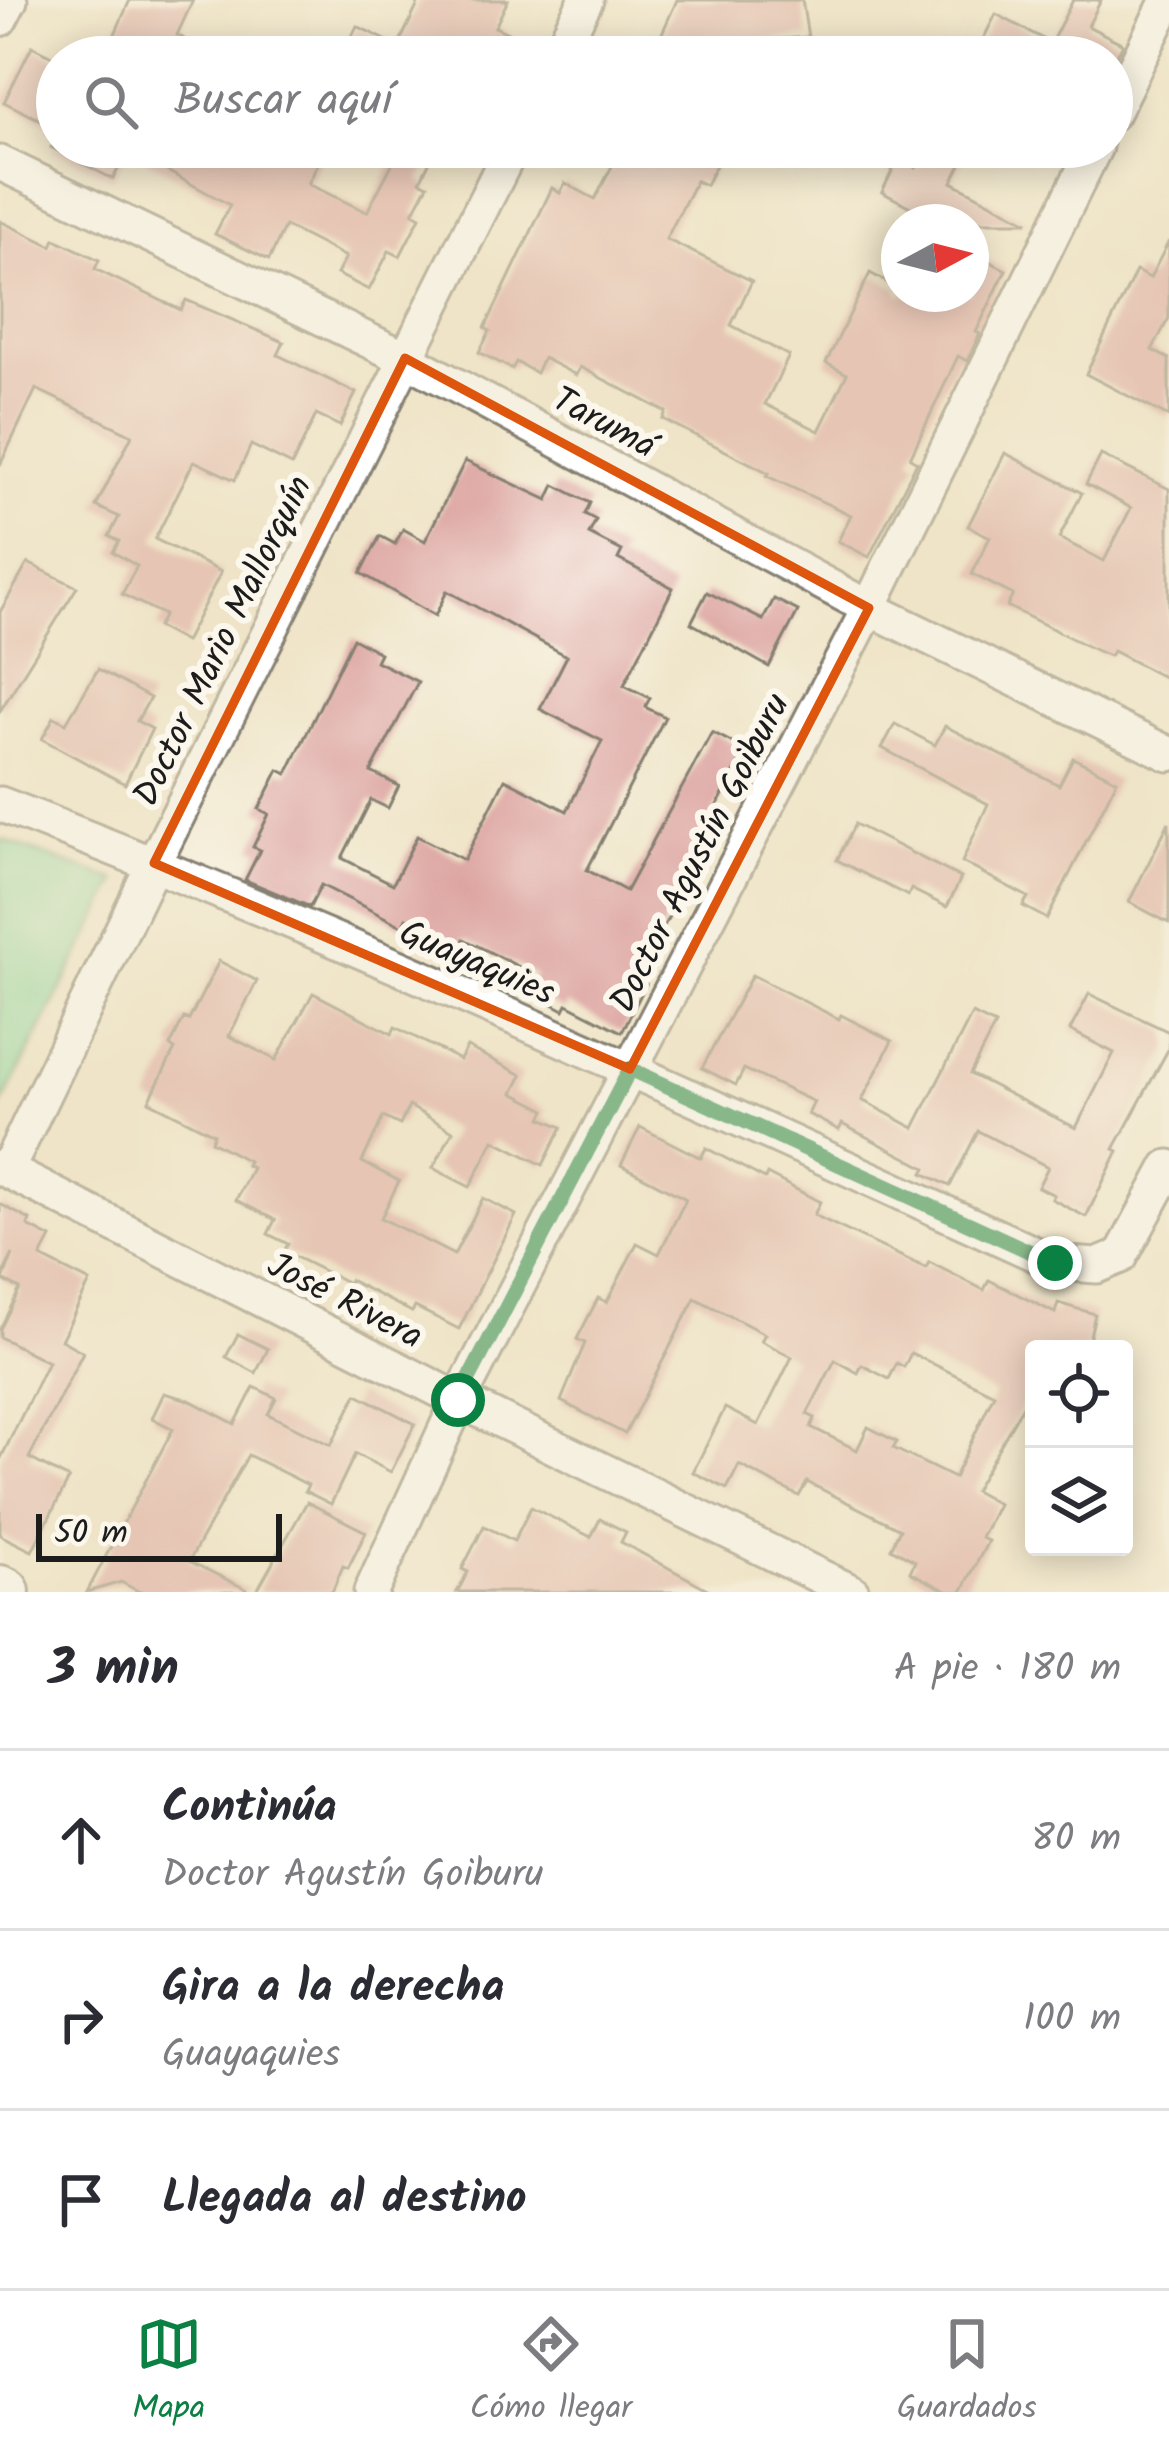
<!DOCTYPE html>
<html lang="es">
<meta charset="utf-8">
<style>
:root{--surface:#fff;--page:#f7f7f7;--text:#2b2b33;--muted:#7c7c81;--line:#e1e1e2;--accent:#0b8043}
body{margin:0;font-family:Kalam,sans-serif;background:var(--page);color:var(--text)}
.controls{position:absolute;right:36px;bottom:36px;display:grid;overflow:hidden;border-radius:12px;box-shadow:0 6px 30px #0003}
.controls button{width:108px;height:108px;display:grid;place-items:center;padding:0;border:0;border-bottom:3px solid var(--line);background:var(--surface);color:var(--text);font:60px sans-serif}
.compass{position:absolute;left:881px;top:204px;width:108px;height:108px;border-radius:50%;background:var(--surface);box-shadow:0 6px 30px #0003;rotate:83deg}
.scale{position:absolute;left:36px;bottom:30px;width:246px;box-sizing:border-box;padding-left:12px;border:6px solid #1c1c1c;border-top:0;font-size:33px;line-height:42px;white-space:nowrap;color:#1c1c1c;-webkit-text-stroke:9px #fbf7ec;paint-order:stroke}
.stop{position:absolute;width:36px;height:36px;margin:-27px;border:9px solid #0b8043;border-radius:50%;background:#fff}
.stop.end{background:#0b8043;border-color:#fff;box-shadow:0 3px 12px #0008}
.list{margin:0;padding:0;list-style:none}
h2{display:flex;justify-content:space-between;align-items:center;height:156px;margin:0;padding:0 48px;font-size:51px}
h2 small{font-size:39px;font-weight:400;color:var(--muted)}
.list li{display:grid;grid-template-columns:78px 1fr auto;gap:36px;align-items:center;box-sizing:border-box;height:180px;padding:0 48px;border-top:3px solid var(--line)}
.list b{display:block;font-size:45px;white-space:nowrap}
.list p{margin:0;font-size:39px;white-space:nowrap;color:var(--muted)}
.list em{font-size:39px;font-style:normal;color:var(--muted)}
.icon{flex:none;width:66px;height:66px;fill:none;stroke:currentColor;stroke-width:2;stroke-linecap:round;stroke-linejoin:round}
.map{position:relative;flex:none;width:1169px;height:1592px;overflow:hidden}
.search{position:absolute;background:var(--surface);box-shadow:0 6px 30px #0003;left:36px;right:36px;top:36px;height:132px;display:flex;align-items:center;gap:30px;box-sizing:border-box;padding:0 42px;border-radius:66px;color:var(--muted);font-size:45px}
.sheet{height:696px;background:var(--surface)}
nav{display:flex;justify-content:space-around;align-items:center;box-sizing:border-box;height:168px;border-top:3px solid var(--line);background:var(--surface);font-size:33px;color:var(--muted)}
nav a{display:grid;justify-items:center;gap:6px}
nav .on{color:var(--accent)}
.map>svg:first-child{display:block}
.green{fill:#7dd69b;stroke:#4c795c;stroke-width:3}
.building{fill:#dba09e;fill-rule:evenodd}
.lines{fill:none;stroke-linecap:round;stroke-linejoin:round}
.minor-casing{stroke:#868072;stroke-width:39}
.highway-casing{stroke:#868072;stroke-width:54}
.minor{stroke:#fff;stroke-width:33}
.highway{stroke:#fff;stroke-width:48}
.route{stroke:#0b8043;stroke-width:15}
.marked{fill:none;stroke:#de560d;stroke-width:9;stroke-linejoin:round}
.labels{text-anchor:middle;stroke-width:12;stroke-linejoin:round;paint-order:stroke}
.street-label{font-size:36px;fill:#1c1c1c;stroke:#fbf7ec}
</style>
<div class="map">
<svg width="1169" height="1592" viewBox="0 0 1169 1592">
<rect width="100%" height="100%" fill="#fbf7ec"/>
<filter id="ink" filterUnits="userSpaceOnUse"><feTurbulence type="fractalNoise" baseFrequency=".00833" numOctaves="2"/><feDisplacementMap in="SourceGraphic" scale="24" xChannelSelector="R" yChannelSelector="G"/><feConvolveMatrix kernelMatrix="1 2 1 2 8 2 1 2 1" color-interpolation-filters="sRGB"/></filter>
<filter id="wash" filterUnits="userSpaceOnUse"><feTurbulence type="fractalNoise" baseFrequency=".004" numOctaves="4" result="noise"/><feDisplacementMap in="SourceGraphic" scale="48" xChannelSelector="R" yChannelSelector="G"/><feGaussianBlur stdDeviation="2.7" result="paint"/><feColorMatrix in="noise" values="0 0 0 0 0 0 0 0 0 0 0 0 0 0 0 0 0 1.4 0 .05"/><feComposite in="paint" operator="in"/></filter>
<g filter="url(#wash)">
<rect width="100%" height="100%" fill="#efe4c7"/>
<path class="green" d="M 0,839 L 117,881 L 0,1108 Z"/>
<g id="blocks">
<g class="building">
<path d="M 130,0 L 193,0 L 177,35 L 183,38 L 174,57 L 142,57 L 111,43 Z"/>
<path d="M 420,0 L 508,0 L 495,27 L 508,33 L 496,57 L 342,57 L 357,26 L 398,46 Z"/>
<path d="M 677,0 L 802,0 L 808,37 L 655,49 Z"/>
<path d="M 1073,0 L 1101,0 L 1088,26 L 1123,44 L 1116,57 L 974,57 L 996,14 L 1051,43 Z"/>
<path d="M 32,46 L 57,59 L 57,128 L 4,102 Z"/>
<path d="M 50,147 L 326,147 L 308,184 L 367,212 L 401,147 L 437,147 L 420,181 L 428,185 L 413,213 L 420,217 L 400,256 L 389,251 L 369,290 L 337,274 L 346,257 L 285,226 L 269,260 L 215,234 L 230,205 L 128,150 L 113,179 Z"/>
<path d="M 622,147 L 725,147 L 706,185 L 696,181 L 666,239 L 752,281 L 731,325 L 789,356 L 765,404 L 819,431 L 847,374 L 826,363 L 870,273 L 899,289 L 899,294 L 971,294 L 971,252 L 1006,270 L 976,332 L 980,334 L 967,361 L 958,356 L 910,458 L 917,462 L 869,557 L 838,541 L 851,515 L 767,476 L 769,473 L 663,419 L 666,412 L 580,367 L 576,375 L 543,358 L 536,373 L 516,362 L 512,369 L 479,352 L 490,331 L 485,328 L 552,188 L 560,193 L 565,183 L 595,199 Z"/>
<path d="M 926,147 L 970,147 L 952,182 L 1028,222 L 939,222 L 882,192 L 898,159 L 916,168 Z"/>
<path d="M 0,221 L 52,246 L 55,239 L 99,260 L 95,269 L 181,310 L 186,300 L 284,342 L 278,355 L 356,393 L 340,426 L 316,415 L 292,465 L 251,445 L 235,480 L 194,461 L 155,539 L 221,572 L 185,642 L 157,627 L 164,615 L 122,594 L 137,566 L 113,552 L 119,541 L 109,536 L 119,517 L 96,506 L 132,435 L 36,389 L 0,465 Z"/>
<path d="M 1169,241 L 1169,318 L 1152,350 L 1169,359 L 1169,417 L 1086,374 L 1136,271 L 1150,278 Z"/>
<path d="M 1005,453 L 1082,493 L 1059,538 L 1104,561 L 1131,508 L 1086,484 L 1101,455 L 1169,489 L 1169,680 L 1113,651 L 1110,656 L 1097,651 L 1007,606 L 1013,595 L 972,574 L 990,537 L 968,526 Z"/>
<path d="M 465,461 L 548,500 L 555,485 L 590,503 L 585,514 L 596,520 L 589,534 L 622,551 L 618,559 L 673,588 L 624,685 L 650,698 L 645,707 L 665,717 L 587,870 L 626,891 L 712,732 L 746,750 L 717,806 L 701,843 L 706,845 L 655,943 L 660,946 L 641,981 L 646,984 L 622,1032 L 567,1004 L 564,1010 L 527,990 L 535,975 L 464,939 L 461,946 L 406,918 L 402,926 L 321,885 L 310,907 L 245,880 L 260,850 L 253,847 L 269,814 L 259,809 L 279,770 L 287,774 L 353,638 L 380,653 L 376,661 L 418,682 L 371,772 L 399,786 L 388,808 L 371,800 L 342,858 L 393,884 L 417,836 L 464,860 L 505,779 L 567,811 L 602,741 L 540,709 L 567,656 L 447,591 L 435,616 L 361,573 L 380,536 L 395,544 L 403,529 L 425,541 Z"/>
<path d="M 28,563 L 77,587 L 0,711 L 0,612 Z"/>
<path d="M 707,592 L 763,620 L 774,599 L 798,611 L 769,667 L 691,623 Z"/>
<path d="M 98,669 L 150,698 L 137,721 L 152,729 L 125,784 L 42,739 L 54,717 L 66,723 Z"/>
<path d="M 895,724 L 935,745 L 945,726 L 1059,785 L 1073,758 L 1117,780 L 1047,919 L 1023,906 L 1028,897 L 962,862 L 988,804 L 882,748 Z"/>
<path d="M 1169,822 L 1169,923 L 1129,902 Z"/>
<path d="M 855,824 L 961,878 L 947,907 L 911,889 L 908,896 L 837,860 Z"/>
<path d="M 219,961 L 257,981 L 229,1036 L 276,1060 L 313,993 L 392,1034 L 395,1027 L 460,1060 L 467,1047 L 522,1075 L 513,1093 L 546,1110 L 542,1118 L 562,1127 L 543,1165 L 494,1140 L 470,1187 L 433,1168 L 453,1131 L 409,1106 L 400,1125 L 383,1117 L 362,1162 L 399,1181 L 381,1218 L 454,1255 L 483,1198 L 516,1215 L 459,1329 L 415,1307 L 412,1312 L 349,1280 L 348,1283 L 284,1251 L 288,1244 L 268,1234 L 275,1220 L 236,1200 L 252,1168 L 246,1165 L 248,1161 L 211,1141 L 214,1134 L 149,1101 L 175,1049 L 170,1046 L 184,1018 L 189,1020 Z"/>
<path d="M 752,975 L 839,1019 L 841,1015 L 892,1041 L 862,1100 L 914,1128 L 972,1014 L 995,1025 L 970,1074 L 1076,1128 L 1114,1053 L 1070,1030 L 1089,994 L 1169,1032 L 1169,1048 L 1114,1149 L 1118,1151 L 1086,1217 L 1052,1199 L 1054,1195 L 1038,1187 L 1048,1167 L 978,1131 L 950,1186 L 923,1173 L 926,1168 L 842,1124 L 839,1130 L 808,1114 L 814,1102 L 744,1069 L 736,1085 L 702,1068 Z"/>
<path d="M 640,1127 L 701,1158 L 706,1148 L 765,1179 L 767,1174 L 820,1202 L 814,1215 L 926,1268 L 929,1262 L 984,1290 L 989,1280 L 1055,1313 L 1058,1303 L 1095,1314 L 1087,1349 L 1034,1349 L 1034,1405 L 1025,1402 L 974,1491 L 998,1504 L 981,1538 L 988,1541 L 962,1592 L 949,1592 L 910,1572 L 915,1561 L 891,1548 L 900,1529 L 807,1482 L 799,1496 L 739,1465 L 727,1489 L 693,1472 L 725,1408 L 758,1425 L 792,1357 L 761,1341 L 765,1334 L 695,1298 L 625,1434 L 561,1401 L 585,1343 L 577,1339 L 598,1298 L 607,1302 L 637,1243 L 659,1254 L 686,1199 L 621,1165 ZM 911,1353 L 994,1394 L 954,1478 L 893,1448 L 897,1442 L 868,1427 L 857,1450 L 811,1427 L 815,1418 L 807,1414 L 835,1360 L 858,1373 L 862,1365 L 889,1379 L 897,1363 L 904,1367 Z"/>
<path d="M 0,1204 L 30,1220 L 28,1226 L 51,1238 L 41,1257 L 90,1282 L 61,1340 L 83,1352 L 29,1458 L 69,1479 L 32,1551 L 0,1535 L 0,1460 L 48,1362 L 0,1337 L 0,1329 L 20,1289 L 3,1280 L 13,1254 L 0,1280 Z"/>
<path d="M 238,1334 L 268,1349 L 256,1373 L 226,1357 Z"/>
<path d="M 254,1387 L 276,1398 L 268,1414 L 331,1445 L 357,1394 L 415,1424 L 391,1472 L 355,1454 L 331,1504 L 305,1491 L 308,1485 L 248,1455 L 189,1561 L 252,1592 L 140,1592 L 121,1582 L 87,1592 L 173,1429 L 152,1418 L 164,1393 L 189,1400 L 235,1424 Z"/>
<path d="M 307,1502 L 366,1532 L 348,1568 L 343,1566 L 332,1592 L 256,1592 Z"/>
<path d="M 531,1507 L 591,1537 L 600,1519 L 626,1532 L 621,1542 L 713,1592 L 457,1592 L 468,1572 L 462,1569 L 484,1526 L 514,1541 Z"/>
</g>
</g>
</g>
<g filter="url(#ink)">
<use href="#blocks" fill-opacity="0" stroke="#868072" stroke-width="3"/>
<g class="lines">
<defs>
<g id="minor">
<path d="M 0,19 L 10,0"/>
<path d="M 557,57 L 586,0"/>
<path d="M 1112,113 L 1168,0"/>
<path d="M 0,163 L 405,358 L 869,608 L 1169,754"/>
<path d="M 0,804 C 358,941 706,1104 1055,1263 L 1097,1266 L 1121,1256 L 1169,1167"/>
<path d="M 0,1167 L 459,1400 L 852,1592"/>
<path d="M 7,1170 L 154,863 L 512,147"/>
<path d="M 371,1592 L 459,1400 L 869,608 L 1095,147"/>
</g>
<path id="highway" d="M 0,1590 L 5,1592"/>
</defs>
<use href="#minor" class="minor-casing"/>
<use href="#highway" class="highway-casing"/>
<use href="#minor" class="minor"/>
<use href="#highway" class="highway"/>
</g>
</g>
<g class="lines" filter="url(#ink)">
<path class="route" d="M 458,1400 L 630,1069 L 1055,1263"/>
</g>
<path d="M0 0H1169V1592H0ZM 405,358 L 869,608 L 630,1069 L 154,863 Z" fill="#efe4c7" fill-opacity=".55" fill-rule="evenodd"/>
<path class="marked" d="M 405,358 L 869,608 L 630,1069 L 154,863 Z"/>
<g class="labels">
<g class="street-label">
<text transform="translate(605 421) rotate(28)" y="13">Tarumá</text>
<text transform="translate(221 640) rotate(-64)" y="13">Doctor Mario Mallorquín</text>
<text transform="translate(698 852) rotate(-63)" y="13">Doctor Agustín Goiburu</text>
<text transform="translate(478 961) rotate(23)" y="13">Guayaquies</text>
<text transform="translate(346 1299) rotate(27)" y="13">José Rivera</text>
</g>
</g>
</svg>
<div class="controls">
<button><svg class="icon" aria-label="locate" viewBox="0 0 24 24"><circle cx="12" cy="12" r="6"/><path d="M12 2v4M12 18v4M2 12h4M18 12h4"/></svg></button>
<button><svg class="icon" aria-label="layers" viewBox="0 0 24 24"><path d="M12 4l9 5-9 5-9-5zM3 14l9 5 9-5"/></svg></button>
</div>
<svg class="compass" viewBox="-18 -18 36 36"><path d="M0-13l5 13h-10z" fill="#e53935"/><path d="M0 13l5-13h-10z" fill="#7c7c81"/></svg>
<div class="scale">50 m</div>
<div class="stop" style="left:458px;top:1400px"></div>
<div class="stop end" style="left:1055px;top:1263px"></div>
<div class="search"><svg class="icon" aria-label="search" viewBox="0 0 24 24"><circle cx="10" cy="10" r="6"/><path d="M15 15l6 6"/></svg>Buscar aquí</div>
</div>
<section class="sheet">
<h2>3 min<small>A pie · 180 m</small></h2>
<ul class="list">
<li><svg class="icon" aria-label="ahead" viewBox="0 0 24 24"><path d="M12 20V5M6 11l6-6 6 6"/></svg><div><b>Continúa</b><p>Doctor Agustín Goiburu</p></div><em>80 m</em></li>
<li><svg class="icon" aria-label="right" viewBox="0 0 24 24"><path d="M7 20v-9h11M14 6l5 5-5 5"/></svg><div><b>Gira a la derecha</b><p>Guayaquies</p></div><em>100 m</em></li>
<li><svg class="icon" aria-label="arrive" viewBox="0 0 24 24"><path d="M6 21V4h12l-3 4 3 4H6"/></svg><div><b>Llegada al destino</b></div></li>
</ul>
</section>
<nav>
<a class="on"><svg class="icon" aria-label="map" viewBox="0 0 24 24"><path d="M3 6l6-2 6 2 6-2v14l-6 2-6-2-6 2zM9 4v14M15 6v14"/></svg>Mapa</a>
<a><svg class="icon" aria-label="directions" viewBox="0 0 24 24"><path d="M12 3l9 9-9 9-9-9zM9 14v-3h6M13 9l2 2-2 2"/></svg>Cómo llegar</a>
<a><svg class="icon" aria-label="saved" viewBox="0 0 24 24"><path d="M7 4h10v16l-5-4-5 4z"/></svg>Guardados</a>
</nav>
